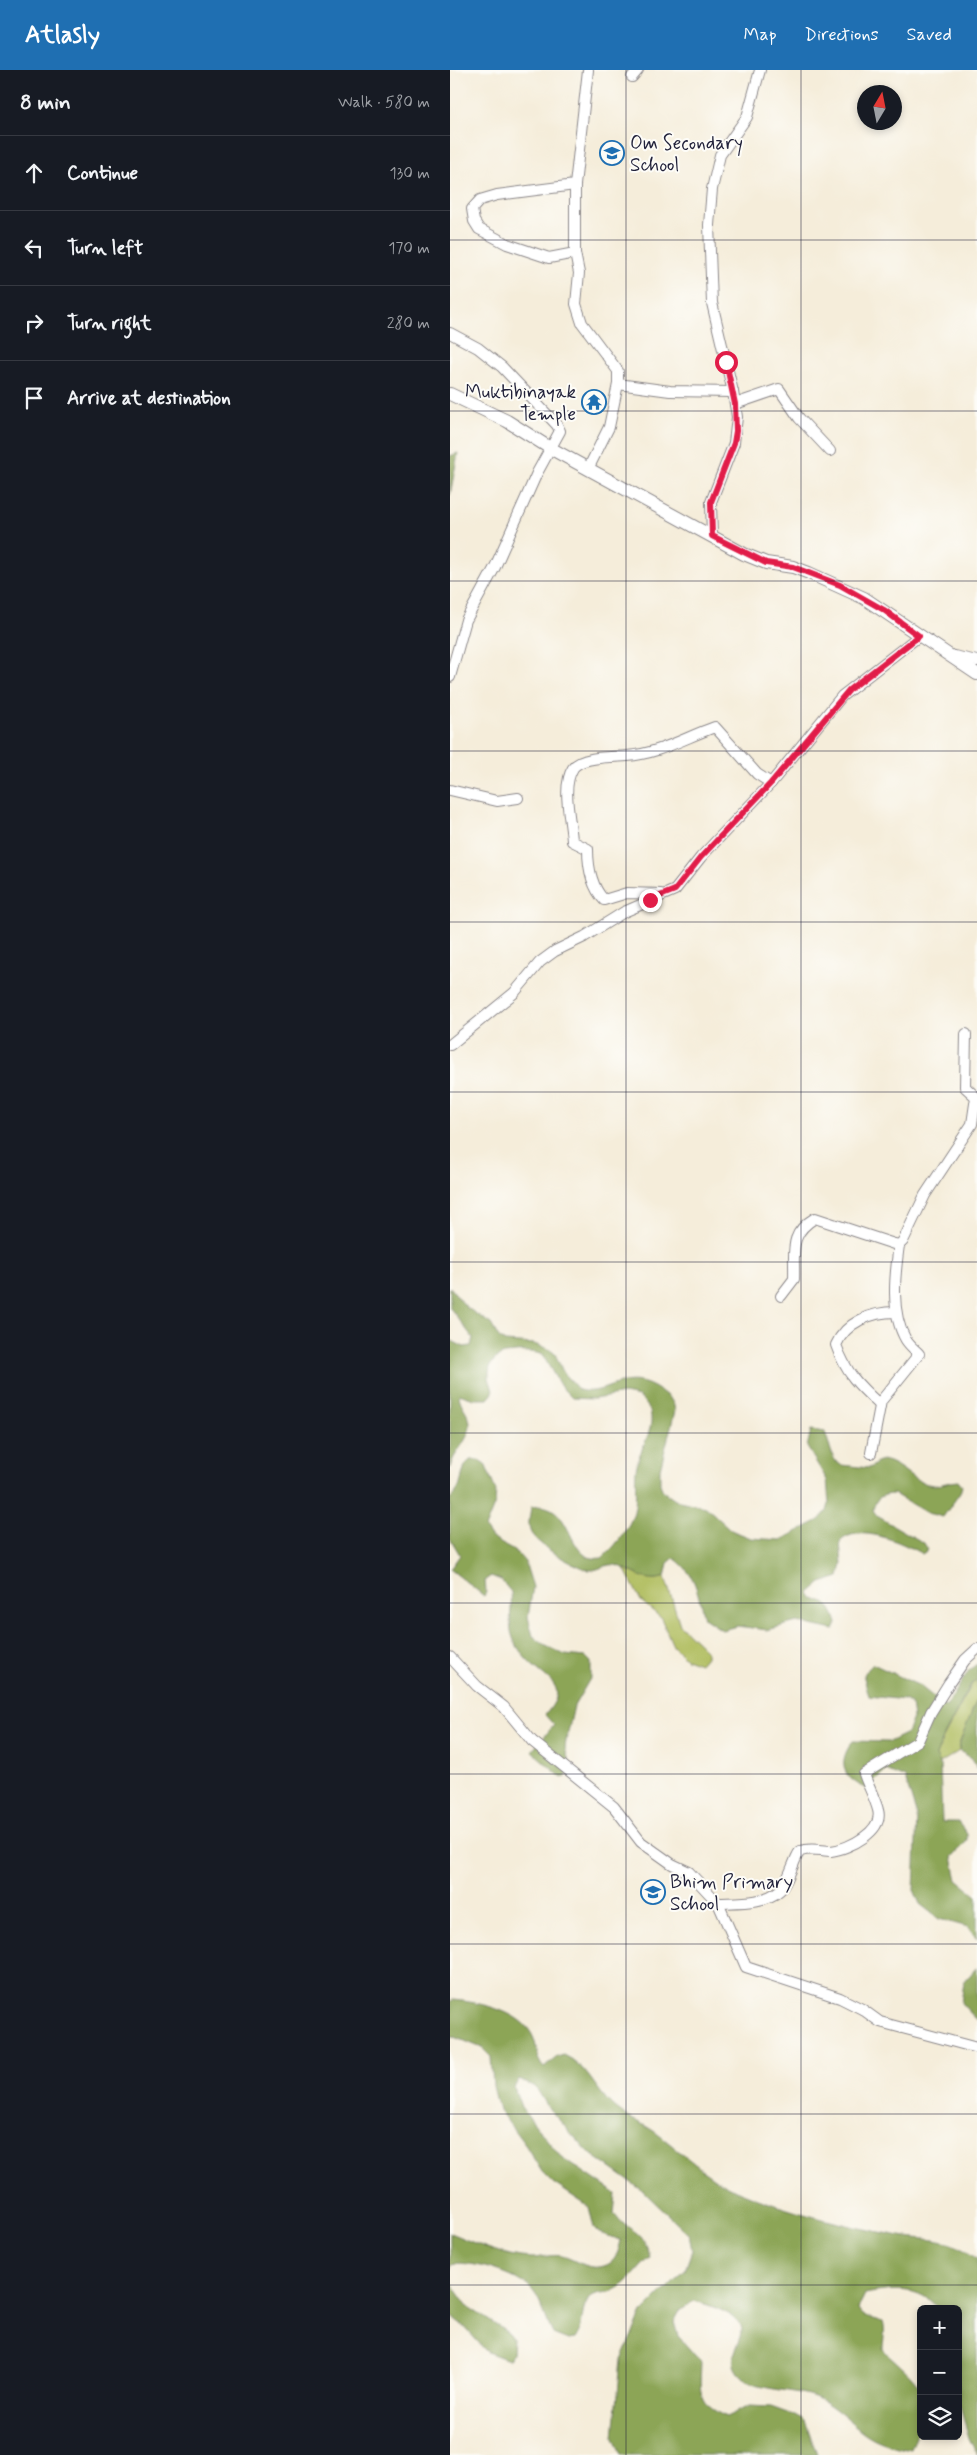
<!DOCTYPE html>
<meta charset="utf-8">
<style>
:root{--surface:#171b24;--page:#242831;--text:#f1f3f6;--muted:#9ea1a6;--line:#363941;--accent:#1f6fb2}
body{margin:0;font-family:Mynerve,sans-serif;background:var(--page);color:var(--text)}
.controls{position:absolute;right:15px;bottom:15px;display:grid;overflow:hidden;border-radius:8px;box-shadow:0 2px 8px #0003}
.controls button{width:45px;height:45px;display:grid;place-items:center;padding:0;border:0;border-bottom:1px solid var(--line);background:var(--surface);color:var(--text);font:25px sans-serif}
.compass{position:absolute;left:407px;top:15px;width:45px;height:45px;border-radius:50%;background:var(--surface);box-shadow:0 2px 8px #0003;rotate:10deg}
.stop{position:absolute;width:15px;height:15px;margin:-11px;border:4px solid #e11d48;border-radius:50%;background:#fff}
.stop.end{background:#e11d48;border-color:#fff;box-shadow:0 1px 5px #0008}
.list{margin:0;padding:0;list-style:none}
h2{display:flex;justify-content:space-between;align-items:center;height:65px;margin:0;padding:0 20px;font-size:21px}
h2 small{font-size:16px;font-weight:400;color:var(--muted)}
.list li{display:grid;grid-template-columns:32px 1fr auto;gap:15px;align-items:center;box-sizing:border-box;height:75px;padding:0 20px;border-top:1px solid var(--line)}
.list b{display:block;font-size:19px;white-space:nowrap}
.list em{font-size:16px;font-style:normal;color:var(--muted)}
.icon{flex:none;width:28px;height:28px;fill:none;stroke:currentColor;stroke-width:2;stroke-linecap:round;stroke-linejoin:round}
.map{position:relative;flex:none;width:527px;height:2385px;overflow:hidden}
header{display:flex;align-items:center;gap:30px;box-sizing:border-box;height:70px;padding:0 25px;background:var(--accent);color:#fff}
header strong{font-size:24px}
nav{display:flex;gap:28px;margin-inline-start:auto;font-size:18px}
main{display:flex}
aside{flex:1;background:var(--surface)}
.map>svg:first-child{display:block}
.green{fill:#b1be60;stroke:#6a704e}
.forest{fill:#8ca556;stroke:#576448}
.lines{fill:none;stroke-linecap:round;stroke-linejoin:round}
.minor-casing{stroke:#8c888a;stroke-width:12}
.tertiary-casing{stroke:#8c888a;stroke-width:14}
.minor{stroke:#fff;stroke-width:10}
.tertiary{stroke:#fff;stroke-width:12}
.route{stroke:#e11d48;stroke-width:6}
.grid{fill:none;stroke:#22223b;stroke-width:1;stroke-opacity:0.55}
.labels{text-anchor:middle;stroke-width:4;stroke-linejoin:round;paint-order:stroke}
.poi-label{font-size:19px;fill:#22223b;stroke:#fdfcf7;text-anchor:start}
</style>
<header>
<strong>Atlasly</strong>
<nav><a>Map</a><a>Directions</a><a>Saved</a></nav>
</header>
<main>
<aside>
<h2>8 min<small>Walk · 580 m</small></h2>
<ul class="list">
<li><svg class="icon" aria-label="ahead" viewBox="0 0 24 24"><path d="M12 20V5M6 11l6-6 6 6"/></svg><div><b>Continue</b></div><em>130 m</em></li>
<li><svg class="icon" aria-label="left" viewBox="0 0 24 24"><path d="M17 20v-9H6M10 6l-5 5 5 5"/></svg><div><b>Turn left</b></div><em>170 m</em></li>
<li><svg class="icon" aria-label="right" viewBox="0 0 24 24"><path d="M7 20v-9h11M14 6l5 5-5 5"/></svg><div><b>Turn right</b></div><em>280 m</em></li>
<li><svg class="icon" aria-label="arrive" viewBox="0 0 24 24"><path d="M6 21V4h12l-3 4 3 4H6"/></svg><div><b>Arrive at destination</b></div></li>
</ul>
</aside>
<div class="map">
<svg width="527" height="2385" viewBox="0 0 527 2385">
<rect width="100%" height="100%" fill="#fdfcf7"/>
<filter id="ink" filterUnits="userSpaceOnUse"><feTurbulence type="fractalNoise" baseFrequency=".02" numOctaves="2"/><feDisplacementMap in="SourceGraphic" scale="10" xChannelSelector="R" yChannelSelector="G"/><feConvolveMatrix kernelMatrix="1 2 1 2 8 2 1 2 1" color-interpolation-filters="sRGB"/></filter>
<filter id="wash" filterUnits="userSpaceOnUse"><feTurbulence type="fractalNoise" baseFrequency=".0096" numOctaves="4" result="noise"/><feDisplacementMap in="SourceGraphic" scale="20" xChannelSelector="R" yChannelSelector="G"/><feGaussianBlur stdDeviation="1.12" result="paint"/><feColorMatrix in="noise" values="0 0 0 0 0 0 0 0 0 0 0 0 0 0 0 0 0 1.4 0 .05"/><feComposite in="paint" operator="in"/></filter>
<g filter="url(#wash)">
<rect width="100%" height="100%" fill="#f5edda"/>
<g class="green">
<path d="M 174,1498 C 188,1505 200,1513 215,1507 L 230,1555 L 256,1580 L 256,1587 L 250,1594 L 236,1589 L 223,1576 L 211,1548 L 191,1531 Z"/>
<path d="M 527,1610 L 527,1629 L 510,1672 L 509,1681 L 490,1693 L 486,1686 L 493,1668 L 522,1614 Z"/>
</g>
<g class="forest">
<path d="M 8,383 L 0,425 L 0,386 Z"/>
<path d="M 0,1217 L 16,1237 L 41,1254 L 49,1268 L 55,1272 L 84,1274 L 99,1279 L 105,1284 L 114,1304 L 129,1320 C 158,1328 174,1295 212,1322 C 220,1328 224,1331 225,1341 L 210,1399 L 210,1414 L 213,1421 L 225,1430 L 256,1437 L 281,1460 L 301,1468 L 331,1470 L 369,1450 L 377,1441 L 379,1434 L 377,1410 L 357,1377 L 361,1360 L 375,1362 L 384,1390 L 391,1395 L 419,1398 L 432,1390 C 452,1393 463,1414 484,1415 C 492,1415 500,1411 508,1411 L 512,1416 L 510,1423 L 493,1447 L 477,1443 L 444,1424 C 432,1424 425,1428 423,1440 L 427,1446 L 474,1473 L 478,1480 L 472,1484 C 454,1473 407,1452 390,1472 L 392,1494 L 389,1507 L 371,1513 L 359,1523 L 363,1529 C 379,1533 382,1538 387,1553 L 384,1560 L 347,1552 L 317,1560 L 287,1556 L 272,1560 L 254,1548 C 247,1522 247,1505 224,1488 L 218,1493 L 215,1507 C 195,1515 183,1499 165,1495 C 156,1493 149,1501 139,1500 C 125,1497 88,1476 81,1463 C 77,1455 80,1445 81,1437 C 126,1428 114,1495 152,1488 C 164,1478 176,1462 182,1448 C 189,1431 183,1412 187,1394 C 190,1379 203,1362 201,1346 C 200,1338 195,1332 189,1327 L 174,1324 L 144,1329 L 122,1328 L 111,1317 L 92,1284 C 74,1280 36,1278 39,1308 C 40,1313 43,1317 43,1323 L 38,1329 L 24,1329 L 9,1324 C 9,1336 21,1343 20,1356 C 18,1372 3,1383 0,1398 L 0,1270 L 14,1277 L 21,1276 L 23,1268 L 0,1238 Z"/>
<path d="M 20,1390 L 29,1390 L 35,1394 L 46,1421 L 45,1433 L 35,1458 L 42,1468 L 67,1483 L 75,1492 L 83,1517 L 78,1547 L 83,1566 L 96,1576 L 115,1585 L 136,1587 L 141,1592 L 141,1607 L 124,1636 L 116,1671 L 115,1678 L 121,1698 L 115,1707 L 112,1708 L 82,1681 L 104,1655 L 95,1645 C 119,1617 102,1613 81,1594 C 74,1588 67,1577 63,1568 C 57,1553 63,1537 61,1522 L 51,1510 L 41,1506 L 35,1510 L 36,1522 L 34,1526 L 0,1499 L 10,1485 L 0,1468 L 0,1430 L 9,1417 L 15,1395 Z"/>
<path d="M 423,1594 L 470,1616 L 496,1637 L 519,1600 L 527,1594 L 527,1610 L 521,1614 L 493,1668 L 486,1686 L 490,1693 L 492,1752 L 508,1752 L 517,1764 L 517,1771 L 502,1787 L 507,1810 L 527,1826 L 527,1868 L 518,1857 L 489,1849 L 470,1834 L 464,1820 L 467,1746 L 455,1708 L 436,1700 L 416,1718 C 392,1708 387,1692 403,1671 L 439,1672 L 457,1663 L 463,1648 L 461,1634 L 455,1630 L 419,1626 L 413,1604 Z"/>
<path d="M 527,1629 L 527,1698 L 522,1688 L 509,1681 L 510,1672 Z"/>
<path d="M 527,1897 L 527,1950 L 511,1933 L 514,1912 Z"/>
<path d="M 3,1930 C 28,1932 74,1941 84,1969 C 88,1980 86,1990 94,1998 L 107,1987 L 114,1985 C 137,1995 145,2020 163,2036 C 175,2048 191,2052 205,2062 C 232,2082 256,2107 288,2121 C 337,2142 393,2155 445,2165 C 479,2172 497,2165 527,2189 L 527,2385 L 519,2368 L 508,2330 L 508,2239 L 488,2239 C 470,2215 442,2219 415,2224 L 408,2239 L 413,2245 L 433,2252 C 436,2261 433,2270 433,2279 C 444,2291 460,2302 468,2315 C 478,2331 468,2364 461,2380 C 445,2377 426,2372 412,2361 C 398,2350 385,2337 369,2329 C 347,2318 308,2322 293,2308 C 273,2290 290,2278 292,2262 C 294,2245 256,2234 244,2231 L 231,2239 L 224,2252 L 228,2266 L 251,2292 C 250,2322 246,2332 276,2347 L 299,2336 L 321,2337 L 351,2348 L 356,2353 L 367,2385 L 171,2385 L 164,2368 L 171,2289 L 192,2243 L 235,2200 L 242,2180 L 239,2165 L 193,2121 L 138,2082 L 100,2040 L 88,2021 L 83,2016 L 69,2010 L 64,2017 L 71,2037 L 110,2086 L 166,2124 L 164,2144 C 179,2164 194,2157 200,2188 C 188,2198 179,2214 165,2220 C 155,2225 143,2220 137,2232 C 130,2244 134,2259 125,2269 L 118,2270 L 103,2264 C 96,2251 92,2232 83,2221 C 70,2205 22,2190 2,2194 L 0,2201 L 0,2163 C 25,2173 54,2187 81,2188 C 92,2188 102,2184 112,2186 C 124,2189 136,2199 149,2197 C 165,2195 168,2184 171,2170 L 149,2163 L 144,2158 L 139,2137 L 103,2113 L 92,2102 L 76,2076 L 49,2040 L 43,2016 L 41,1987 L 32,1978 L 0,1965 L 0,1931 Z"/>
<path d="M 0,2212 L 17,2236 L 58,2263 L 63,2269 L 62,2284 L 59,2290 L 37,2282 L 11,2253 L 0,2245 Z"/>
</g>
</g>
<g filter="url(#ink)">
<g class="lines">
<defs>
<g id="minor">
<path d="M 182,7 L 188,0"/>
<path d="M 125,115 L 47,125 L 30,130 L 22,139 L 24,151 L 29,159 L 57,174 L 99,188 L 125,183"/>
<path d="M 0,263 L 28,278 L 52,297 L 107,355 L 110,361 L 87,403 L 45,497 L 16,550 L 0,607"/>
<path d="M 168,314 L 220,321 L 283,322"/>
<path d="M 285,334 L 329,319 L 349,348 L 380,381"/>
<path d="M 138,399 L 159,357 L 168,314 L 168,301 L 132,253 L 126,234 L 129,203 L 125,183 L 125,115 L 138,0"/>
<path d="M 262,466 L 261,432 L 284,373 L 287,347 L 283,322 L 262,233 L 259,155 L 262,119 L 270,85 L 297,47 L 310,0"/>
<path d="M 504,586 L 527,591"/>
<path d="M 0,720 L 47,731 L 68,728"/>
<path d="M 211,824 L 177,823 L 154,830 C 141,816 138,797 138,779 L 122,771 C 121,750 111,717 123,698 C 131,686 164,687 177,686 C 209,684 236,667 265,657 L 307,704 L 321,713"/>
<path d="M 0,975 L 64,923 L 90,892 L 105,881 L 134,867 L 174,842 L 225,820 L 251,787 L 321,713 L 392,626 L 469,566"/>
<path d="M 331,1226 L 344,1209 C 345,1182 338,1164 365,1148 L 444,1174 L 449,1175 L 453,1171 L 475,1125 L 522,1054 L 526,1027 L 515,1017 L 516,964"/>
<path d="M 430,1335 C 408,1315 396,1303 386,1275 C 396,1252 421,1242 446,1242"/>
<path d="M 421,1383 L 431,1331 L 469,1284 C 465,1280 459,1275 456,1270 C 440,1243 445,1204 449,1175"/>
<path d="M 0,1587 L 27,1616 L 54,1637 L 82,1671 L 164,1737 L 191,1772 L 222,1794 L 239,1802 L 268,1833 L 296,1897 L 390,1928 L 412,1939 L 430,1952 L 527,1978"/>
<path d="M 268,1833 C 287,1832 315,1834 330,1820 C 339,1812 346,1782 351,1781 C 361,1777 372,1781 381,1781 C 399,1779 434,1761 428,1740 C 425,1728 418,1716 414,1704 L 468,1671 L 481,1642 L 499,1613 L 515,1590 L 527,1579"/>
</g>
<path id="tertiary" d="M 0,324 L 57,351 L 100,378 L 294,484 L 316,493 L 343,497 L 359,503 L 414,528 L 527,604"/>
</defs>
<use href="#minor" class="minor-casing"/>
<use href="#tertiary" class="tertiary-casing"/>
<use href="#minor" class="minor"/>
<use href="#tertiary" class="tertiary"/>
</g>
</g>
<g class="lines" filter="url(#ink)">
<path class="route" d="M 200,830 L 225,820 L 251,787 L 321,713 L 399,620 L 469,566 L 434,540 L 390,515 L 343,497 L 316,493 L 262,466 L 261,432 L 284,373 L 286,361 L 285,334 L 276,292"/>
</g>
<path class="grid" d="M 176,0 L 176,2385M 351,0 L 351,2385M 0,170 L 527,170M 0,341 L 527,341M 0,511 L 527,511M 0,681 L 527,681M 0,852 L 527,852M 0,1022 L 527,1022M 0,1192 L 527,1192M 0,1363 L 527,1363M 0,1533 L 527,1533M 0,1704 L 527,1704M 0,1874 L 527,1874M 0,2044 L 527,2044M 0,2215 L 527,2215"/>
<defs>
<symbol id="school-ring" viewBox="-11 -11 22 22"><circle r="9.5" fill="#fdfcf7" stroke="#1f6fb2" stroke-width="1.5"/><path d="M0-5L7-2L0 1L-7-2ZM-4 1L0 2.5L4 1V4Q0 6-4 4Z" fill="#1f6fb2"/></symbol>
<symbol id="temple-ring" viewBox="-11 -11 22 22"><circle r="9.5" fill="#fdfcf7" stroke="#1f6fb2" stroke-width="1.5"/><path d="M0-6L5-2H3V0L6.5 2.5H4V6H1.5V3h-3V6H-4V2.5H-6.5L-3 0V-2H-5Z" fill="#1f6fb2"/></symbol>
</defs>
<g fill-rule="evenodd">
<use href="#school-ring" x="148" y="69" width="28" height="28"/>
<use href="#temple-ring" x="130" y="318" width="28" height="28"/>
<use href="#school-ring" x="189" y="1808" width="28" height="28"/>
</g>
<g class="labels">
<g class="poi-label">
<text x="180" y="79">Om Secondary<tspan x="180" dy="22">School</tspan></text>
<text x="126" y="328" text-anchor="end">Muktibinayak<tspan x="126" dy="22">Temple</tspan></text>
<text x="220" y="1818">Bhim Primary<tspan x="220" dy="22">School</tspan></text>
</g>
</g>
</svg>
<div class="controls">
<button>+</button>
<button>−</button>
<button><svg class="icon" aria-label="layers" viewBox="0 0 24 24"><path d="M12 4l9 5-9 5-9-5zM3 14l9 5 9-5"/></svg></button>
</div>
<svg class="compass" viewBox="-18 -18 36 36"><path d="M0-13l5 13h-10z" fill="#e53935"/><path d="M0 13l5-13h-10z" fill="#9ea1a6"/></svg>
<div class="stop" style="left:276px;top:292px"></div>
<div class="stop end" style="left:200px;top:830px"></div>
</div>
</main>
